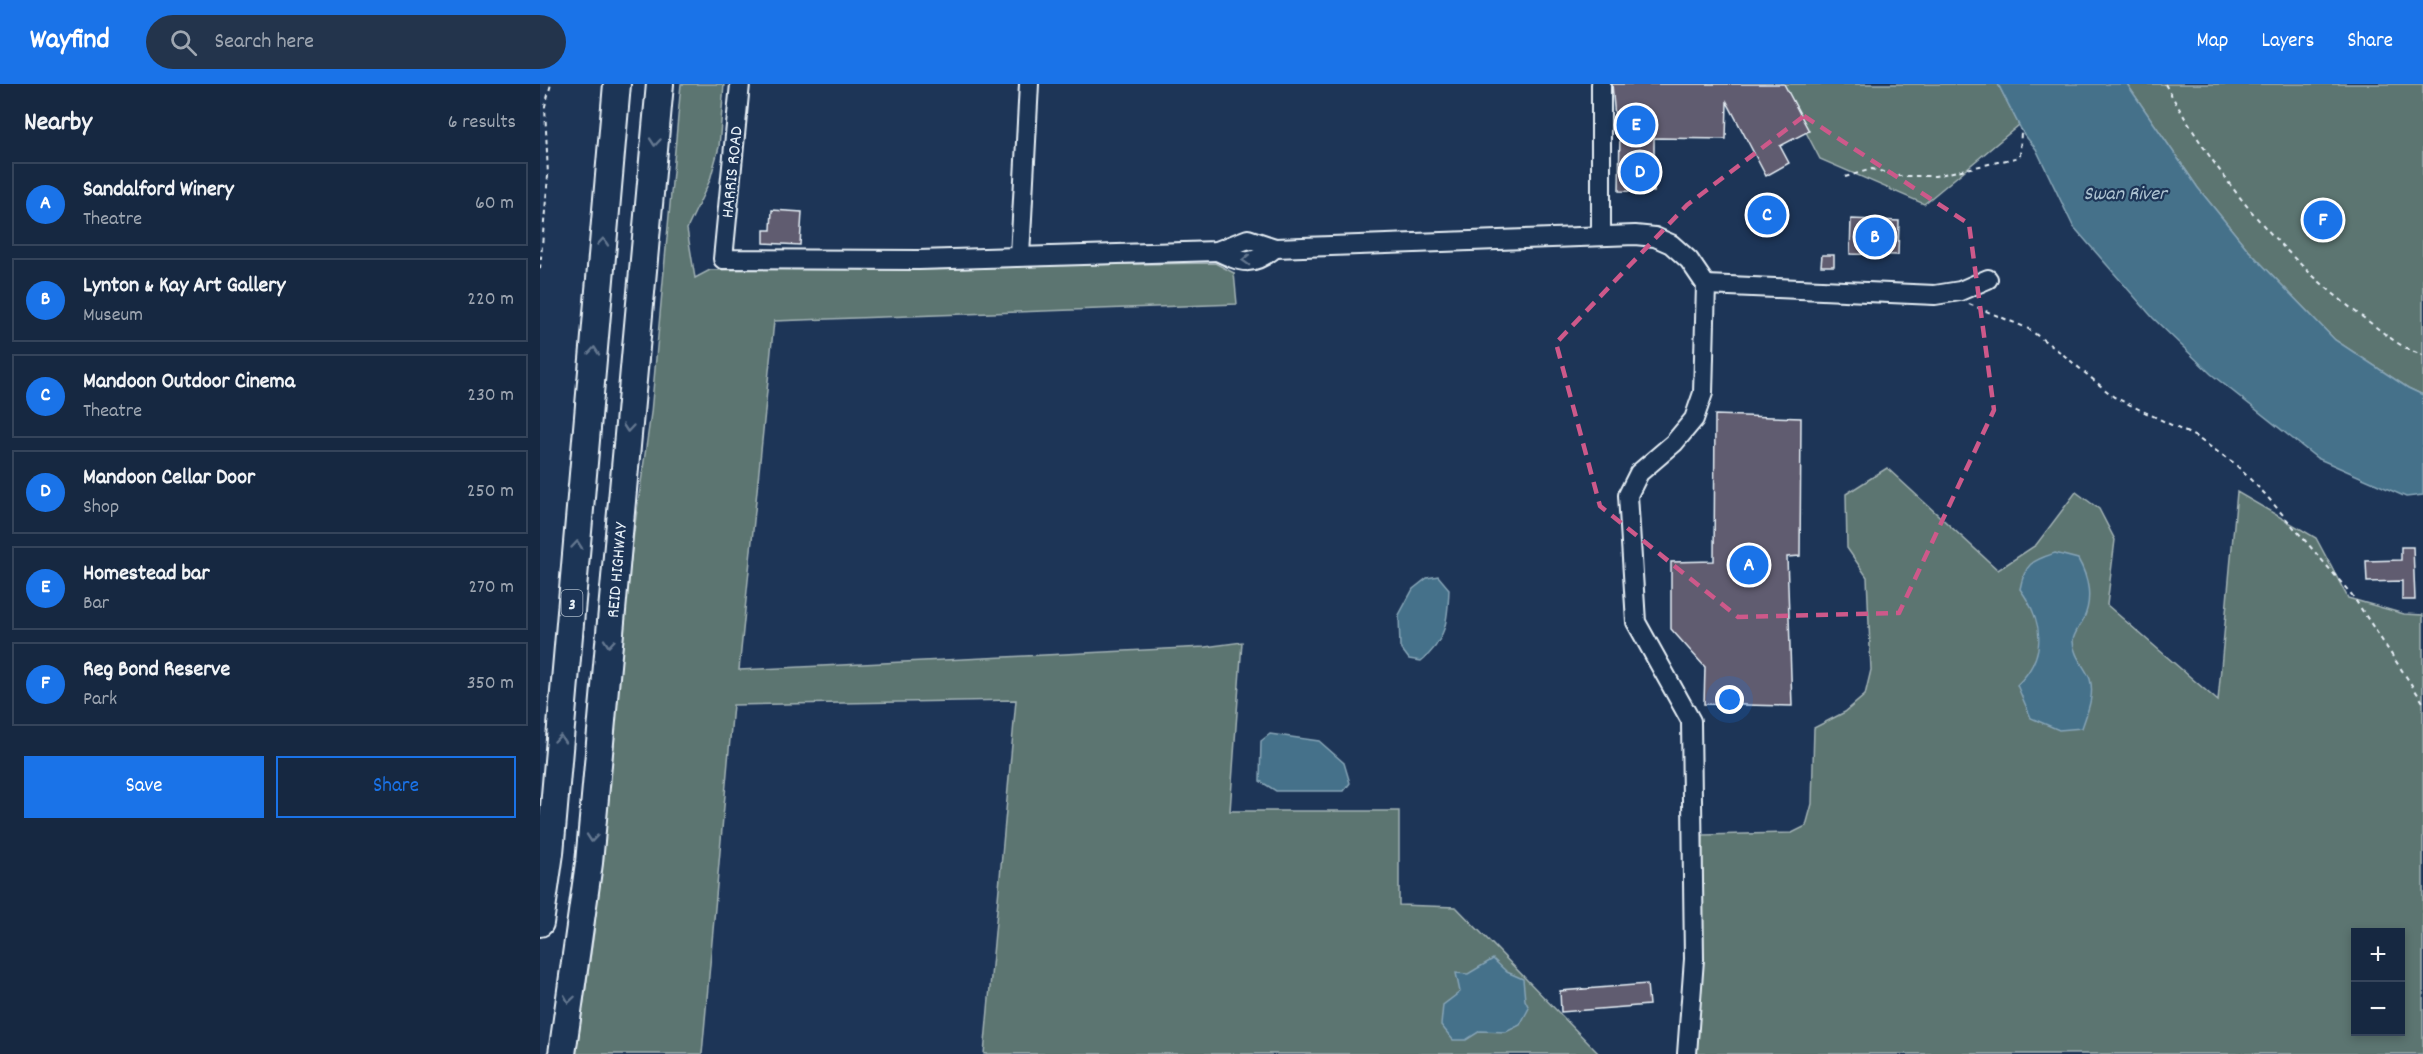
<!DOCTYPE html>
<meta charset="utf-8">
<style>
:root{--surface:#162841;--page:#23344c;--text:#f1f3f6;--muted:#9ea6b1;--line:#35445a;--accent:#1a73e8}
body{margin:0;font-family:Dekko,sans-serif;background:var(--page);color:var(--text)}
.controls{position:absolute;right:18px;bottom:18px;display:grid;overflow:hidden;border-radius:0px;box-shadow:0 3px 9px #0003}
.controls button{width:54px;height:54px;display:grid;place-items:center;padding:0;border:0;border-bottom:2px solid var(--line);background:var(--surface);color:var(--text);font:30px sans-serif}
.you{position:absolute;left:1190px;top:616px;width:21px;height:21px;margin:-15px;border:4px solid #fff;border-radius:50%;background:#1a73e8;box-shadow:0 0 0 9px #1a73e833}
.badge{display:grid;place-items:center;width:39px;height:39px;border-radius:50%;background:var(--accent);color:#fff;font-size:20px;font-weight:700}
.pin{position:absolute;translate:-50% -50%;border:3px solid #fff;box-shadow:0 2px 6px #0006}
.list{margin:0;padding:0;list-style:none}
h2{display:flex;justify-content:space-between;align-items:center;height:78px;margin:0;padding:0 24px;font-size:26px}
h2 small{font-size:20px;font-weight:400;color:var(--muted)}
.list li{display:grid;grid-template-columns:39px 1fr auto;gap:18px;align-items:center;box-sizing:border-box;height:84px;margin:0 12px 12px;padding:0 12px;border:2px solid var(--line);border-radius:0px}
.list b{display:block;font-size:22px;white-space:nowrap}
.list p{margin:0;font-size:20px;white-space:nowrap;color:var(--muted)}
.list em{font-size:20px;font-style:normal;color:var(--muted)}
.actions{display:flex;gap:12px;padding:18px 24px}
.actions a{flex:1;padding:14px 0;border:2px solid var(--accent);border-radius:0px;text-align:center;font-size:21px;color:var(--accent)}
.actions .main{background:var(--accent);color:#fff}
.icon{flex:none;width:33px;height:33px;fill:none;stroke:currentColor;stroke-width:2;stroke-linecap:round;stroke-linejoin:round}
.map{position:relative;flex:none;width:1883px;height:970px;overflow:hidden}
header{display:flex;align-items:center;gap:36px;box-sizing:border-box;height:84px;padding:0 30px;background:var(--accent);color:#fff}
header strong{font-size:28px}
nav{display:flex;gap:33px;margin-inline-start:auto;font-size:21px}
.search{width:420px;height:54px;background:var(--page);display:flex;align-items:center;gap:15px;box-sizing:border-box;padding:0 21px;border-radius:33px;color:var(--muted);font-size:22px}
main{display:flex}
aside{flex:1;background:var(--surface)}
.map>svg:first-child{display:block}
.green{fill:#5b7471;stroke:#a2b2b4;stroke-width:1.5;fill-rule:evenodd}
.water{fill:#45718a;stroke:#86a4b6;stroke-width:1.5}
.building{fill:#605b6f;stroke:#e8f1f8;stroke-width:1.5}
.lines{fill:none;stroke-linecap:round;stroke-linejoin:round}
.minor-casing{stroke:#e8f1f8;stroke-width:22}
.highway-casing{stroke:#e8f1f8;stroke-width:30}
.path{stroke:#e8f1f8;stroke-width:2;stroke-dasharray:4.5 4.5;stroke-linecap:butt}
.minor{stroke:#1d3557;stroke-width:18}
.highway{stroke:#1d3557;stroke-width:26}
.oneway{stroke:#64778f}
.marked{fill:none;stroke:#cd598a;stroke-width:4.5;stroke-dasharray:12 8;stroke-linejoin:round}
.labels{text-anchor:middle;stroke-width:4.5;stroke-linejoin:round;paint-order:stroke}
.shield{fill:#1d3557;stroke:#abb9c8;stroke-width:1.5}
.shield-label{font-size:16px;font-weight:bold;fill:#e8f1f8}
.street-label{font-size:18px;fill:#e8f1f8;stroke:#1d3557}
.water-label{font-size:20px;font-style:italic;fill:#afc4d2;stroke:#1d3557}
</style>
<header>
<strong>Wayfind</strong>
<div class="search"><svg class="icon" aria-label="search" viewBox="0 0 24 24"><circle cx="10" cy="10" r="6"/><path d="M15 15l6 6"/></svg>Search here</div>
<nav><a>Map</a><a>Layers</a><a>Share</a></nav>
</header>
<main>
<aside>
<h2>Nearby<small>6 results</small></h2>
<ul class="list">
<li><span class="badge">A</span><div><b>Sandalford Winery</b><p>Theatre</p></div><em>60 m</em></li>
<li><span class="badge">B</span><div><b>Lynton &amp; Kay Art Gallery</b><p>Museum</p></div><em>220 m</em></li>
<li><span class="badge">C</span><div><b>Mandoon Outdoor Cinema</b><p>Theatre</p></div><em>230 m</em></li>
<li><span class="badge">D</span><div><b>Mandoon Cellar Door</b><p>Shop</p></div><em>250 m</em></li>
<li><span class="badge">E</span><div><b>Homestead bar</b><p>Bar</p></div><em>270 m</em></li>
<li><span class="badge">F</span><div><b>Reg Bond Reserve</b><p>Park</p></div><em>350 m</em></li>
</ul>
<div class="actions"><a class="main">Save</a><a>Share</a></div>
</aside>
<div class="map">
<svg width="1883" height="970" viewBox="0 0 1883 970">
<rect width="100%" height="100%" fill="#1d3557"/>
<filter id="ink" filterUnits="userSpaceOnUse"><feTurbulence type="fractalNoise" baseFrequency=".0167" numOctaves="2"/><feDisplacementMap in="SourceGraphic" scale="12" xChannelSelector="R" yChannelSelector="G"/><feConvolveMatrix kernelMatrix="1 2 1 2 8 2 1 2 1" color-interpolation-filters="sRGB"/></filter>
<g filter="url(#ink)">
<g class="green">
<path d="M 141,0 L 184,0 L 179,63 L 170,96 L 147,145 L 155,194 L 170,186 L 675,179 L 694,189 L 697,220 L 234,237 L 199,586 L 665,563 L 702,558 L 690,727 L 859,727 L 859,821 L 916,823 L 1059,970 L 444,970 L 476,616 L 193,621 L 162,970 L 36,970 L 54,848 L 78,580 L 95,440 L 111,329 Z"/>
<path d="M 1241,0 L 1458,0 L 1479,41 L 1384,120 L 1280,75 Z"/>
<path d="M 1587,0 L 1883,0 L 1883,311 L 1868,304 L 1795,256 L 1709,167 L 1658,104 Z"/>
<path d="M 1347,384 L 1458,486 L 1496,461 L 1536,408 L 1559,425 L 1575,456 L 1567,521 L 1678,617 L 1697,408 L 1776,454 L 1808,514 L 1864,530 L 1883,531 L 1883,970 L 1154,970 L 1163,751 L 1252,749 L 1266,742 L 1272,720 L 1274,644 L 1305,628 L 1325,611 L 1331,586 L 1327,493 L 1307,464 L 1306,410 ZM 1816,848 L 1860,848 L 1860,948 L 1816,948 Z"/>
</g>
<g class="water">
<path d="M 1458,0 L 1587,0 L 1658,104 L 1709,167 L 1795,256 L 1868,304 L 1883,311 L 1883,411 L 1866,413 L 1777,374 L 1671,290 L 1613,234 L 1533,142 L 1496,65 L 1483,49 Z"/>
<path d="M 1515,469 L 1538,475 C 1549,494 1553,516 1543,536 C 1540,542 1533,551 1533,557 C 1533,571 1545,583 1550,595 C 1555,611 1547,629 1542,644 L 1519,646 L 1491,634 L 1477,601 C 1508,571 1503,537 1480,505 C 1485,479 1492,477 1515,469 Z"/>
<path d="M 898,492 L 909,505 C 908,535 906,558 881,577 L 869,575 L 860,563 L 859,531 L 873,505 L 887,494 Z"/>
<path d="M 730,650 L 779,657 L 804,679 L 810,699 L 804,707 L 736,707 L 720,697 L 721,657 Z"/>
<path d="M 953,875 L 967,888 L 983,895 L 985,916 L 989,924 L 980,941 L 966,948 L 940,947 L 926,956 L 913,956 L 901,941 L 903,921 L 920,908 L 916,889 L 928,890 Z"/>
</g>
<g class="building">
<path d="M 1072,0 L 1244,0 L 1269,47 L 1240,62 L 1249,79 L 1226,92 L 1187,18 L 1186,55 L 1114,54 L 1114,108 L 1079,107 L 1080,45 L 1076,45 Z"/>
<path d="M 232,126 L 262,128 L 260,161 L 224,159 L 224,146 L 231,146 Z"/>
<path d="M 1311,135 L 1359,137 L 1358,171 L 1310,170 Z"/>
<path d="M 1282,171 L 1294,171 L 1294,182 L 1281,182 Z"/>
<path d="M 1175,331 L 1261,334 L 1260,472 L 1247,473 L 1252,622 L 1164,620 L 1165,583 L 1131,545 L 1131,478 L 1174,477 Z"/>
<path d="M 1861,463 L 1873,463 L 1875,516 L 1862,516 L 1862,497 L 1827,498 L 1826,477 L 1861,476 Z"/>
<path d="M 1107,900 L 1109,921 L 1021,928 L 1020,907 Z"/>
</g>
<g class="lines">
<defs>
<g id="minor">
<path d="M 200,0 L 183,175 L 379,176 L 677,167 L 708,155 L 735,164 L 1095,151 L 1115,153 L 1131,160 L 1149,176 L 1166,201 L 1163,309 L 1154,335 L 1134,359 L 1099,389 L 1088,411 L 1096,538 L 1151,637 L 1154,875 L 1147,970"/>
<path d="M 1061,152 L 1061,0"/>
<path d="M 677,167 C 702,179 712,183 735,164"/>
<path d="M 480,172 L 489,0"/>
<path d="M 1166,201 L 1395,211 L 1420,207 L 1448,195"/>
</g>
<g id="highway">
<path d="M 0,839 L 10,769 L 77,0"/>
<path d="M 22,970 L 49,779 L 120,0"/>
</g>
</defs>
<use href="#minor" class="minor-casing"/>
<use href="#highway" class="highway-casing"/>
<g class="path">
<path d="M 1625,0 C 1678,94 1735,166 1821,232 C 1841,246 1859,264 1883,271"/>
<path d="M 1305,93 L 1332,85 L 1359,92 L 1395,92 L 1480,73 L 1481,45"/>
<path d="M 0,185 L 8,92 L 5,22 L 11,0"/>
<path d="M 1429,220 L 1487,244 L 1520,268 L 1574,313 L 1656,353 L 1694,379 L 1724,409 L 1812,511 L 1883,618"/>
</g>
<use href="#minor" class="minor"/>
<use href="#highway" class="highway"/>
</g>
<defs><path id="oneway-chevron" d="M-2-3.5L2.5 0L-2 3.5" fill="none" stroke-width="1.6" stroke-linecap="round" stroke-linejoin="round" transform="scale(1.5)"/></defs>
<g class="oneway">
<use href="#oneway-chevron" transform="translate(115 58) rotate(95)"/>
<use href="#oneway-chevron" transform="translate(63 158) rotate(-85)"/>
<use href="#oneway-chevron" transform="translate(706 176) rotate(178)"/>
<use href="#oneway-chevron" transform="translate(54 267) rotate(-85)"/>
<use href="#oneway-chevron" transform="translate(88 344) rotate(95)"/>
<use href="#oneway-chevron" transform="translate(37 461) rotate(-85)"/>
<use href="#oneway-chevron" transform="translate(69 559) rotate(95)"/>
<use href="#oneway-chevron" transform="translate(20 655) rotate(-85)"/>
<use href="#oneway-chevron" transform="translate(52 754) rotate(95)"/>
<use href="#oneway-chevron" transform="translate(29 915) rotate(98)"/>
</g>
</g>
<path class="marked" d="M 1264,32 L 1429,140 L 1454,326 L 1359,529 L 1198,533 L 1060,422 L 1016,259 L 1147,121 Z"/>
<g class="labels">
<rect class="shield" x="21.5" y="506" width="21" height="26" rx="4.5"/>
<g class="shield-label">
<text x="32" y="525">3</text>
</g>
<g class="street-label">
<text transform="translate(191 88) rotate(-84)" y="6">HARRIS ROAD</text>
<text transform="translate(76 486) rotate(-85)" y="6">REID HIGHWAY</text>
</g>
<g class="water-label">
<text x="1585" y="115">Swan River</text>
</g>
</g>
</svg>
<div class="controls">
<button>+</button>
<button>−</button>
</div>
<div class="you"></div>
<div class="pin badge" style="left:1209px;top:481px">A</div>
<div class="pin badge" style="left:1335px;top:153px">B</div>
<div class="pin badge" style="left:1227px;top:131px">C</div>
<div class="pin badge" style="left:1100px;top:88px">D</div>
<div class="pin badge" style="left:1096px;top:41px">E</div>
<div class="pin badge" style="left:1783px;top:136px">F</div>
</div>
</main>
